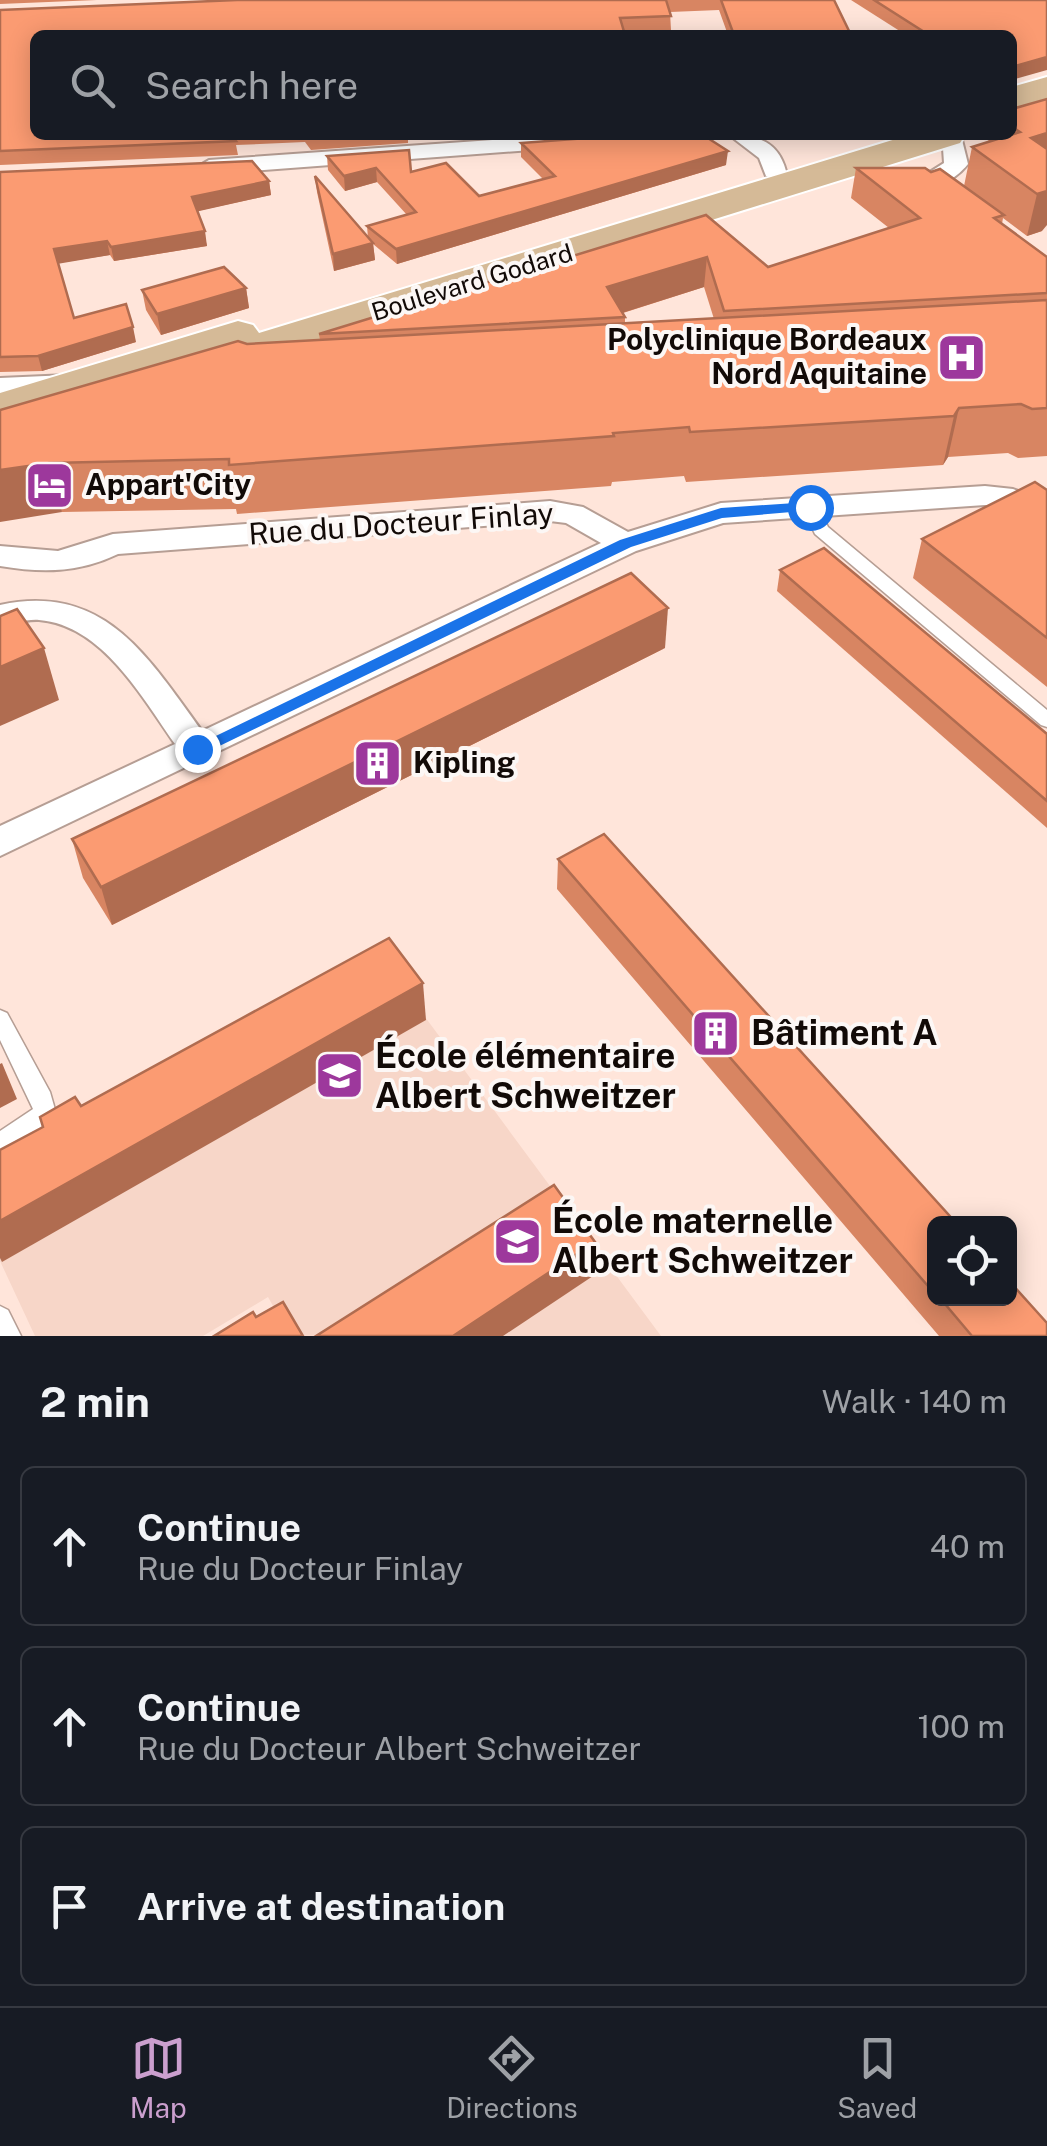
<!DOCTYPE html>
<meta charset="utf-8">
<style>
:root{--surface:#171b24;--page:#242831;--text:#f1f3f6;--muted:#9ea1a6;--line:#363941;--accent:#cb9fce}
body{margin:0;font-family:"Public Sans",sans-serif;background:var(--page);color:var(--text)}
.controls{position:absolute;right:30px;bottom:30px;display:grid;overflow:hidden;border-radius:15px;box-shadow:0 5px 25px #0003}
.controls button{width:90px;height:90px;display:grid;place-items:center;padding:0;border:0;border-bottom:2px solid var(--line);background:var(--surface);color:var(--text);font:50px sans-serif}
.stop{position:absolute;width:30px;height:30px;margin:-22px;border:8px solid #1a73e8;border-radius:50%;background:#fff}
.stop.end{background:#1a73e8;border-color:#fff;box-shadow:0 2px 10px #0008}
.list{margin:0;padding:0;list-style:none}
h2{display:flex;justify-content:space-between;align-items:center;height:130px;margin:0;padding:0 40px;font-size:42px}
h2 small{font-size:32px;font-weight:400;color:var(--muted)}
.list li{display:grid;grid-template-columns:65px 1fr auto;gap:30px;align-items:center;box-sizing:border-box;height:160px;margin:0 20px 20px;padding:0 20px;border:2px solid var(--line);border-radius:15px}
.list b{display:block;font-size:38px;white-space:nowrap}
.list p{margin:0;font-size:32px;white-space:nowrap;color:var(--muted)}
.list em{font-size:32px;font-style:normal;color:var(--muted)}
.icon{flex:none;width:55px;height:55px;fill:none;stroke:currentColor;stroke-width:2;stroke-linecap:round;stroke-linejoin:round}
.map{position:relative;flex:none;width:1047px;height:1336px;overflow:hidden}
.search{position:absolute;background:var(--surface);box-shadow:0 5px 25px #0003;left:30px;right:30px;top:30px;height:110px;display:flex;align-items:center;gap:25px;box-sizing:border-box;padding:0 35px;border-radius:15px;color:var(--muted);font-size:38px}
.sheet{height:670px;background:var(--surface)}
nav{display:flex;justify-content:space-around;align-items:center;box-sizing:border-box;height:140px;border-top:2px solid var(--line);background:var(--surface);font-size:28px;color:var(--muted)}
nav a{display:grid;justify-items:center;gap:5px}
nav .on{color:var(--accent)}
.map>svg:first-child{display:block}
.built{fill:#f7d6c8}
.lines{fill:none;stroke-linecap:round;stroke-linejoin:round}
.lane-casing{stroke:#b69e94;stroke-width:3}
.street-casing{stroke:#b69e94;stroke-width:4}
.primary-casing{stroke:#fff;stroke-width:4}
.lane{fill:#fff;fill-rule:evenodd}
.street{fill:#fff;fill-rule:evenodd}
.primary{fill:#d5ba97;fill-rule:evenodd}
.wall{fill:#d88562;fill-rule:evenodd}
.shaded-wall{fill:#b06c50}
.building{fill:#fb9b72;stroke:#b06c50;stroke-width:2.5}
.route{fill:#1a73e8}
.labels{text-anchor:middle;stroke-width:8;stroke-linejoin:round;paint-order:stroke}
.far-street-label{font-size:25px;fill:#120a07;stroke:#fcf7f5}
.poi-label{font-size:30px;font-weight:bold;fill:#120a07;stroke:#fcf7f5;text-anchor:start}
.street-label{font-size:30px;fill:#120a07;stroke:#fcf7f5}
.near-poi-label{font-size:35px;font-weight:bold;fill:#120a07;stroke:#fcf7f5;text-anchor:start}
</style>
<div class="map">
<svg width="1047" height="1336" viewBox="0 0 1047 1336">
<rect width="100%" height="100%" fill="#ffe5da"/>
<path class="built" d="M 394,975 L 661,1336 L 290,1336 L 268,1297 L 203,1336 L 35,1336 L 0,1261 L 0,1193 Z"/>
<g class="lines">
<defs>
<g id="lane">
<path d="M 810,502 L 816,503 L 828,527 L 1047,710 L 1047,727 L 1041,725 L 815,534 L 802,507 Z"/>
<path d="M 0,1010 L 7,1013 L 50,1092 L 56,1113 L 53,1120 L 0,1153 L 0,1131 L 33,1109 L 0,1040 Z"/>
<path d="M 0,1306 L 8,1310 L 21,1336 L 0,1336 Z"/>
</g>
<g id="street">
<path d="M 564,135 L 572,137 L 575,142 L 572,147 L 209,174 L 197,167 L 209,160 Z"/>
<path d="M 729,135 C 757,135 778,141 786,171 L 782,176 L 766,176 L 759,158 Z"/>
<path d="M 929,135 L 955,135 L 962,140 L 968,164 C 951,185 922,196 896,190 L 892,185 L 896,180 L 925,175 L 944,163 L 943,148 Z"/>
<path d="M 68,375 L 82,383 L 78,389 L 0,394 L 0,378 Z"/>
<path d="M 985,486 L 1013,489 L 1047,502 L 1047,526 L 1011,508 L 985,505 L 723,523 L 636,551 L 0,856 L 0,826 L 175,744 C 142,697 102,625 39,620 C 26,619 12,624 0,627 L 0,605 C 104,582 148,657 202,731 L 601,543 L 566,523 L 550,521 L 118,554 C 79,573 42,573 0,566 L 0,546 L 58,551 L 113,534 L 550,501 L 583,507 L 628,532 L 721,503 Z"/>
</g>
<g id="primary">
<path d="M 1047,77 L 1047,99 L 1012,109 L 1012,87 Z"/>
<path d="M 909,135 L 965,135 L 960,143 L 222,372 L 207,376 L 192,372 L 186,364 L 0,421 L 0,393 L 238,321 L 253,325 L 259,333 Z"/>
</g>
</defs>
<use href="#lane" class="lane-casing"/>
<use href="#street" class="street-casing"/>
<use href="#primary" class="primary-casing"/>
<use href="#lane" class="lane"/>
<use href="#street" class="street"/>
<use href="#primary" class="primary"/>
</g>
<g class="wall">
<path d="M 0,0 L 97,0 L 0,4 Z"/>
<path d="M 237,0 L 834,0 L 851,35 L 728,35 L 719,10 L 670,12 L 671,30 L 624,32 L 35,35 L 35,135 L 408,135 L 408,143 L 311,150 L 305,142 L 236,145 L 238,155 L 0,165 L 0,10 Z"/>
<path d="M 851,0 L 1047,0 L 1012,35 L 906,35 Z"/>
<path d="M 1047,99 L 1042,231 L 1027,236 L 1003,218 L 1002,224 L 1047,257 L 1047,456 L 1018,458 L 1008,453 L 948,457 L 943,465 L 686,482 L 684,476 L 612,482 L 611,486 L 237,514 L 236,509 L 62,512 L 0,410 L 247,344 L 320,340 L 319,334 L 706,215 L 768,267 L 889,228 L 851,198 L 856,168 L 931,172 L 964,186 L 972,147 L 988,142 L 990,135 L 1012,135 L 1012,109 ZM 704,287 L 714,319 L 625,323 L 625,317 L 623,313 Z"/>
<path d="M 462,135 L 533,135 L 463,140 Z"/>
<path d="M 521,143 L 726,165 L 397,264 L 373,244 L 375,260 L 334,271 L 317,192 L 315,176 L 368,238 L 367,226 L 407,215 L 377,182 L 345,191 L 328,170 L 327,156 L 411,172 L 479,196 L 543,179 L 521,157 Z"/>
<path d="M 0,172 L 269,181 L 271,195 L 197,211 L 207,246 L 114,261 L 110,255 L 58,263 L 74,318 L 136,342 L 42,371 L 0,372 Z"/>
<path d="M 246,288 L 249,308 L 161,335 L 146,310 L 142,290 Z"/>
<path d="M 1047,490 L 1047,687 L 913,578 L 922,539 Z"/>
<path d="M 780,570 L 1047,734 L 1047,828 L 777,591 Z"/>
<path d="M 665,648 L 112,925 L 83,878 L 72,839 Z"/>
<path d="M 558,859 L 934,1224 L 934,1298 L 1010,1298 L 1047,1336 L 939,1336 L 557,889 Z"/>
</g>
<g class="shaded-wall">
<path d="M 1047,57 L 1047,70 L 1012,80 L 1012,67 Z"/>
<path d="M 1047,133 L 1047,171 L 1031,138 Z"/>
<path d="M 728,151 L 726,165 L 397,264 L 396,249 Z"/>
<path d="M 376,168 L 377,182 L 345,191 L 344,176 Z"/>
<path d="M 269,181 L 271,195 L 195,212 L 192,197 Z"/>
<path d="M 1047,191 L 1047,225 L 1042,231 L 1027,236 L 1037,194 Z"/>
<path d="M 205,231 L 207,246 L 114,261 L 111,247 Z"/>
<path d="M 107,241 L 110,255 L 57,264 L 54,249 Z"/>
<path d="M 373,243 L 375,260 L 334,271 L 333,254 Z"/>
<path d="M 707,257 L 704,287 L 606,318 L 607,287 Z"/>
<path d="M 246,288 L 249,308 L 161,335 L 157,314 Z"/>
<path d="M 133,327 L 136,342 L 42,371 L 38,356 Z"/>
<path d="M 959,408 L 948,457 L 943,465 L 954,416 Z"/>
<path d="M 49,463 L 62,512 L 0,522 L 0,470 Z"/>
<path d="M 668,608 L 665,648 L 112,925 L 101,887 Z"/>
<path d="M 44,648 L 59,700 L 0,726 L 0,667 Z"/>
<path d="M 423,983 L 426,1020 L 2,1262 L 0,1258 L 0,1221 Z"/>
<path d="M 2,1063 L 17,1099 L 0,1108 L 0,1064 Z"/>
<path d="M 595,1242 L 593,1276 L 503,1336 L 453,1336 Z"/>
</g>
<g class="building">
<path d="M 237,0 L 666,0 L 671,16 L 620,18 L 625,35 L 35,35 L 35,135 L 231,135 L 236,141 L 0,151 L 0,10 Z"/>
<path d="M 721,0 L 834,0 L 851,35 L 734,35 Z"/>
<path d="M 874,0 L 1047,0 L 1047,57 L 1012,67 L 1012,35 L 929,35 Z"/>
<path d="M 1047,99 L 1047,133 L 1031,138 L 1047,149 L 1047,191 L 1037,194 L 972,147 L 1020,132 L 1012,127 L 1012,109 Z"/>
<path d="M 627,135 L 703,135 L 728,151 L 396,249 L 367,226 L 416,212 L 376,168 L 344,176 L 327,156 L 409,150 L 411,172 L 446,163 L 479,196 L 555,176 L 521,143 Z"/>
<path d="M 252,161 L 269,181 L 192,197 L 205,231 L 111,247 L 107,241 L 54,249 L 74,318 L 126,304 L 133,327 L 38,356 L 0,357 L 0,172 Z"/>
<path d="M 856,168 L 925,168 L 931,172 L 940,169 L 1004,215 L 994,218 L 1047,257 L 1047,293 L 724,311 L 707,257 L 607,287 L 625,317 L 319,334 L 706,215 L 768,267 L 920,218 Z"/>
<path d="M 315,176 L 373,243 L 333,254 Z"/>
<path d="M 224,267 L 246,288 L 157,314 L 142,290 Z"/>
<path d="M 1047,300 L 1047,408 L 1032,409 L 1021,404 L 959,408 L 954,416 L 690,432 L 689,427 L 613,433 L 614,436 L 229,465 L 229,459 L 49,463 L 0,470 L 0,410 L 238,341 L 247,344 Z"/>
<path d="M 1035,482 L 1047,490 L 1047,638 L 922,539 Z"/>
<path d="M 824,548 L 1047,734 L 1047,801 L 780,570 Z"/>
<path d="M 631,573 L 668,608 L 101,887 L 72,839 Z"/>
<path d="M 17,609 L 44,648 L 0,667 L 0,616 Z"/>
<path d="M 604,834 L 957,1224 L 934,1224 L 934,1293 L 558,859 Z"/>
<path d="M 389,938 L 423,983 L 0,1221 L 0,1150 L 43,1127 L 40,1117 L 75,1097 L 81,1106 Z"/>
<path d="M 554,1185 L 595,1242 L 453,1336 L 316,1336 Z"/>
<path d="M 1010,1282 L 1047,1323 L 1047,1336 L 972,1336 L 940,1298 L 1010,1298 Z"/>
<path d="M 283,1302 L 303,1336 L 214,1336 L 253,1312 L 256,1317 Z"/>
</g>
<path class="route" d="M 810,502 L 815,503 L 815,510 L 722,518 L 631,547 L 203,754 L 197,756 L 189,749 L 620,540 L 721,508 Z"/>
<defs>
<symbol id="hospital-square" viewBox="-11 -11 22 22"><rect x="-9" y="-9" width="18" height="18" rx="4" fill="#9d389c" stroke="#fcf7f5"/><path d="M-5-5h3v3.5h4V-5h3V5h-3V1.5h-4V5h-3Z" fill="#fff"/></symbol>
<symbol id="hotel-square" viewBox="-11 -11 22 22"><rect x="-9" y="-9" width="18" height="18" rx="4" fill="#9d389c" stroke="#fcf7f5"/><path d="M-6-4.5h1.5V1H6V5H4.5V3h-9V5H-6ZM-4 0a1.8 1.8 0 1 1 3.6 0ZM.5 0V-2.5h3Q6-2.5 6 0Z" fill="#fff"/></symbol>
<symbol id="building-square" viewBox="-11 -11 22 22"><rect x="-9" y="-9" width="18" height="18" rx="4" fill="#9d389c" stroke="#fcf7f5"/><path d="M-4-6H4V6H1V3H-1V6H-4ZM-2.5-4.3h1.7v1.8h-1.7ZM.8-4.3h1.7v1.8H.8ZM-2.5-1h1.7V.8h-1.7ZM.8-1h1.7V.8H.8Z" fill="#fff"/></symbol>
<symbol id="school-square" viewBox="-11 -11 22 22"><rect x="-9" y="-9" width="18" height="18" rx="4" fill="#9d389c" stroke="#fcf7f5"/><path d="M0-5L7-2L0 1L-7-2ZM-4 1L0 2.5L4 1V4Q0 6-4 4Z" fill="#fff"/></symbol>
</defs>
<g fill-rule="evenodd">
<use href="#hospital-square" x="934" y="330" width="55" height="55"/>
<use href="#hotel-square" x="22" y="458" width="55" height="55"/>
<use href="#building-square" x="350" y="736" width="55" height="55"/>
<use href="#building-square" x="688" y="1006" width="55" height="55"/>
<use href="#school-square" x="312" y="1048" width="55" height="55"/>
<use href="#school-square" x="490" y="1214" width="55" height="55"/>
</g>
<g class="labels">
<g class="far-street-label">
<text transform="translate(472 282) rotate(-17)" y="9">Boulevard Godard</text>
</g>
<g class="poi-label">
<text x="927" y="350" text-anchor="end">Polyclinique Bordeaux<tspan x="927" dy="34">Nord Aquitaine</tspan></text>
<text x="85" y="495">Appart'City</text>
<text x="413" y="773">Kipling</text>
</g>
<g class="street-label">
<text transform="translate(401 524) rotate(-4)" y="10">Rue du Docteur Finlay</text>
</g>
<g class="near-poi-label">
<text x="751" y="1045">Bâtiment A</text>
<text x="375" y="1068">École élémentaire<tspan x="375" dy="40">Albert Schweitzer</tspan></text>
<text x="552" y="1233">École maternelle<tspan x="552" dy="40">Albert Schweitzer</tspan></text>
</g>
</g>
</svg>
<div class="controls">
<button><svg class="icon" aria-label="locate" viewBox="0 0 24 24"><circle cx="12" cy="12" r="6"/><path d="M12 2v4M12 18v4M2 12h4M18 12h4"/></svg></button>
</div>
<div class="stop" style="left:810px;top:507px"></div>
<div class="stop end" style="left:197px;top:749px"></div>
<div class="search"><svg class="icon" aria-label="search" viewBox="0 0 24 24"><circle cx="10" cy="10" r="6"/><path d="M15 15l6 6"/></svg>Search here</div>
</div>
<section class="sheet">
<h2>2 min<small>Walk · 140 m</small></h2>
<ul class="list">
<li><svg class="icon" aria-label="ahead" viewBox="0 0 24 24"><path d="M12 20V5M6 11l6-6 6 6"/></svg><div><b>Continue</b><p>Rue du Docteur Finlay</p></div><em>40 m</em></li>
<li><svg class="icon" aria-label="ahead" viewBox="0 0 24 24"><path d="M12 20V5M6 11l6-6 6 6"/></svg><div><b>Continue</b><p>Rue du Docteur Albert Schweitzer</p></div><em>100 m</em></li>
<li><svg class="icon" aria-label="arrive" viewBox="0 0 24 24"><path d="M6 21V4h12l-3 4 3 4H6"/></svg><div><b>Arrive at destination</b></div></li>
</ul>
</section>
<nav>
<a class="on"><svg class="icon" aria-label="map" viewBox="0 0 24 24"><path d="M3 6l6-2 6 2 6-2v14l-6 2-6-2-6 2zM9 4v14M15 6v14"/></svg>Map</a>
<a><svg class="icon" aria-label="directions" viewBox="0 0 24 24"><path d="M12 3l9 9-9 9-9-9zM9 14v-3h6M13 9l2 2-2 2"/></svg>Directions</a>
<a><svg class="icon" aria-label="saved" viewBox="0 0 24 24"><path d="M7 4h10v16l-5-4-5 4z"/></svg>Saved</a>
</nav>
